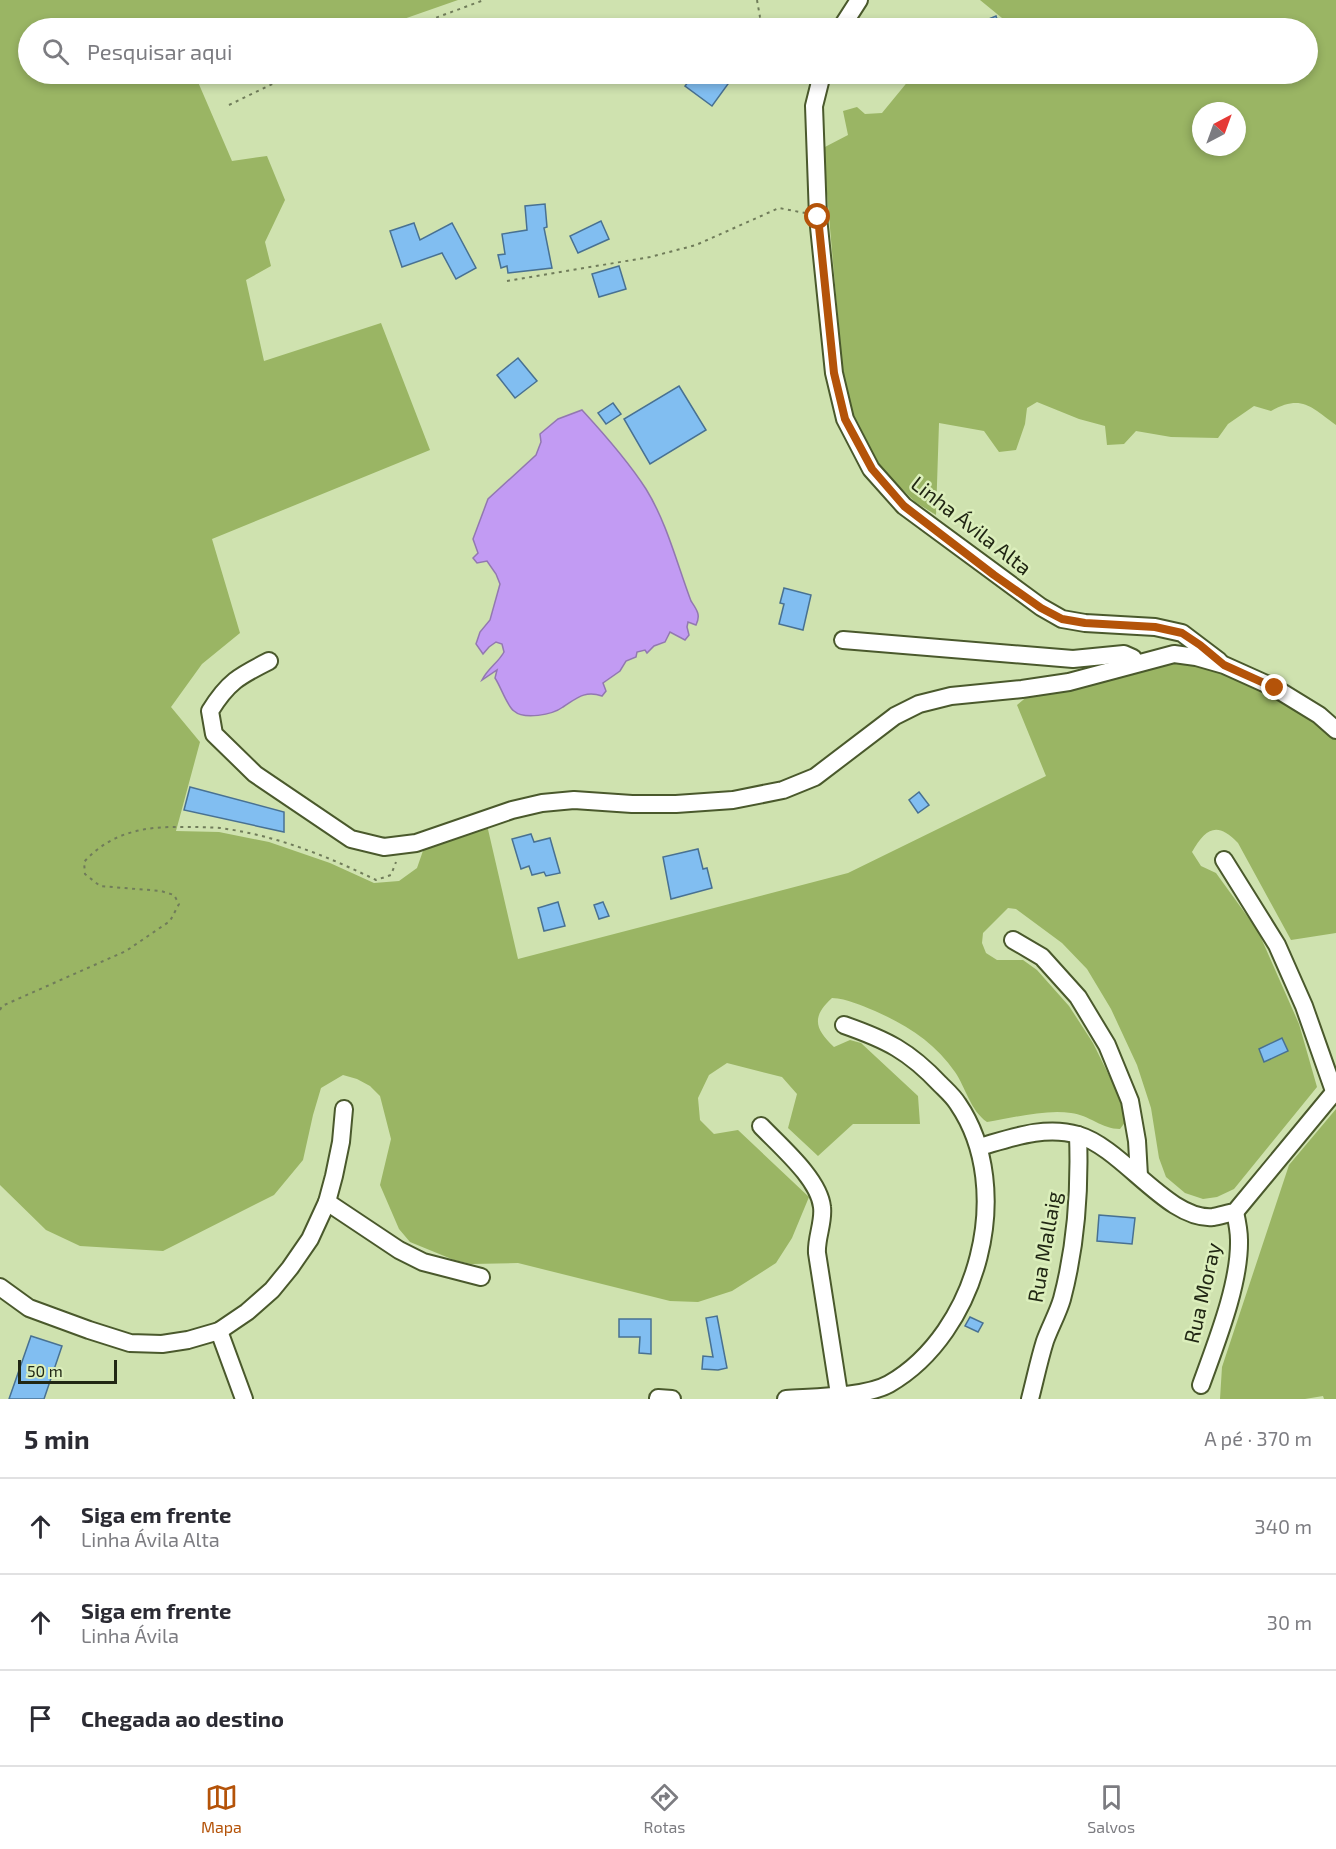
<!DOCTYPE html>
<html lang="pt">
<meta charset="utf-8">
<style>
:root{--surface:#fff;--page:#f7f7f7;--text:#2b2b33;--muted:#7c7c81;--line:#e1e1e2;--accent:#b45309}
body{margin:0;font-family:"Exo 2",sans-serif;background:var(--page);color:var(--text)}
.compass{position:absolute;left:1192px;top:102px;width:54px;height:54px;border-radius:50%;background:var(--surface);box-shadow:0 3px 9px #0003;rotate:41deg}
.scale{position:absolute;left:18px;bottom:15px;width:99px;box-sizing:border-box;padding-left:6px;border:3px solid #212714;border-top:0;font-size:16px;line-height:21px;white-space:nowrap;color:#212714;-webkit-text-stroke:4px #dcefbc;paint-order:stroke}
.stop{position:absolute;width:18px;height:18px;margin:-14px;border:4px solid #b45309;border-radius:50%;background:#fff}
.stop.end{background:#b45309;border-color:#fff;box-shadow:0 2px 6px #0008}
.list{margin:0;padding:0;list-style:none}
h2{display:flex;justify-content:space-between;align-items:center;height:78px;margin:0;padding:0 24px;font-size:26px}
h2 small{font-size:20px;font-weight:400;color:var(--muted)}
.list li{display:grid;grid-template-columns:39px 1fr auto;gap:18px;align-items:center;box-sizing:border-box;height:96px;padding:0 24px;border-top:2px solid var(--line)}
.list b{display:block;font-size:22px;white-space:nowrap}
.list p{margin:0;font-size:20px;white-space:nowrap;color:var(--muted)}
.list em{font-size:20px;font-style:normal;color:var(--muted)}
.icon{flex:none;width:33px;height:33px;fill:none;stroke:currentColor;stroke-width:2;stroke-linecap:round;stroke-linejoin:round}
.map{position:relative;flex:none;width:1336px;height:1399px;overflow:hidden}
.search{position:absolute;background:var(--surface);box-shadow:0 3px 9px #0003;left:18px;right:18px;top:18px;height:66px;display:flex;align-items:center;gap:15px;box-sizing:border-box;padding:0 21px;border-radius:33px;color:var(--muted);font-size:22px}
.sheet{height:366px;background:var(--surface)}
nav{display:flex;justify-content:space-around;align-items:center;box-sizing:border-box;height:84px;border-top:2px solid var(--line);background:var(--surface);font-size:16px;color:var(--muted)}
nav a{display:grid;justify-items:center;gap:3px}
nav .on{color:var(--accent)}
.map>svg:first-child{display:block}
.green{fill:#9ab564;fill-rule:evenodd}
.water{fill:#c29bf3;stroke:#9278b0;stroke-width:1.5}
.building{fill:#81bef1;stroke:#487192;stroke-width:1.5}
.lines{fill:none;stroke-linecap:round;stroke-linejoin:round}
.minor-casing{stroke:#4a592c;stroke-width:20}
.path{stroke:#707c5a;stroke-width:2;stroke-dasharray:3 4.5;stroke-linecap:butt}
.minor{stroke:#fff;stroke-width:16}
.route{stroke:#b45309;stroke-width:8}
.labels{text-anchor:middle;stroke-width:5;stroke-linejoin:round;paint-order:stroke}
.street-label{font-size:21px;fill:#212714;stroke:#dcefbc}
</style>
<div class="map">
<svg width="1336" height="1399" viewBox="0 0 1336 1399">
<rect width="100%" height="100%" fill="#cfe2af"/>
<g class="green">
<path d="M 0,0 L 458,0 L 378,28 L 28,28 L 28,74 L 240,74 L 198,82 L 232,161 L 267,156 L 285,200 L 265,242 L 271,266 L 246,280 L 264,361 L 381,323 L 430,450 L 212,539 L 240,633 L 202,664 L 171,707 L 200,742 L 176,831 L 219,832 L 269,842 L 330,863 L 374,883 L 399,881 L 417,868 L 425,845 L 487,825 L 518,959 L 848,873 L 1046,776 L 1017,705 L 1035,690 L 1175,661 C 1232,668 1292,700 1336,738 L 1336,933 L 1291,940 L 1238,843 C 1217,821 1206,828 1192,852 L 1201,866 L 1216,873 L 1258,931 L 1299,1024 L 1317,1087 L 1234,1189 L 1217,1197 L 1203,1199 L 1185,1193 L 1166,1177 L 1159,1158 L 1151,1108 L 1137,1065 L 1111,1009 L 1087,969 L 1062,943 L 1016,909 L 1008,908 L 983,933 L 982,943 L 986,953 L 997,960 L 1023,960 L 1037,970 L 1069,1006 L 1093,1043 L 1125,1108 L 1126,1121 L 1120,1129 C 1102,1129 1089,1115 1071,1113 C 1046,1109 1012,1118 987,1122 C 970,1110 966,1088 955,1072 C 935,1043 907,1025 875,1011 C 860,1005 848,999 832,998 C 811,1017 815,1029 834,1047 L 850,1040 L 861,1043 L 918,1096 L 920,1124 L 853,1124 L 818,1156 L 788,1128 L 797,1094 L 782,1077 L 727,1063 L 709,1075 L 698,1098 L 700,1120 L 714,1134 L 738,1130 L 809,1197 L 792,1238 L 776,1263 L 732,1291 L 698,1302 L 670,1301 L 518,1263 L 471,1264 L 454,1260 L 410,1242 L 399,1229 L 380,1185 L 391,1139 L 380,1096 L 370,1086 L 357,1079 L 343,1075 L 321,1088 L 313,1115 L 303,1160 L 274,1195 L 163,1251 L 80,1246 L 46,1230 L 0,1185 Z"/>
<path d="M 980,0 L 1336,0 L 1336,425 C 1311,407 1302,394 1271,411 L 1254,406 L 1228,424 L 1218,438 L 1171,437 L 1136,431 L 1124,444 L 1107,445 L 1105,426 L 1079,419 L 1037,402 L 1027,408 L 1025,424 L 1016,450 L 999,452 L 984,431 L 939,423 L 936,515 L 915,502 L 878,465 L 852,417 L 842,365 L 823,148 L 848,135 L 843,111 L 857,107 L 865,114 L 882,113 L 914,74 L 1308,74 L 1308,28 L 1005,28 L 1002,18 ZM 1201,111 L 1237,111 L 1237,147 L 1201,147 Z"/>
<path d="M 1336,1109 L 1336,1399 L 1324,1399 L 1323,1396 L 1305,1399 L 1220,1399 L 1222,1367 L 1289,1165 Z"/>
</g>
<path class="water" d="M 582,410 C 605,435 628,461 646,489 C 667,523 677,564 691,601 C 697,610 701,615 696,625 L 688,622 L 687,627 L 689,635 L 685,640 L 670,632 L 665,642 L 654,646 L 647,653 L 645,650 L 637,652 L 636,657 L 626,661 L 620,671 L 603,683 L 606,691 L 602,696 C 584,690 576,699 563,707 C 552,715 524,720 514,711 C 507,706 501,687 495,678 L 497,670 L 482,680 C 488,668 498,663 504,652 L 502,644 L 496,642 L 489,647 L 483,654 L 476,644 L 480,632 L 490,620 L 500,584 L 496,574 L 487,561 L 477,563 L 473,558 L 478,553 L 473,539 L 488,499 L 536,455 L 541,442 L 540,434 L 558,419 Z"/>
<g class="building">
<path d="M 996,16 L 1000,28 L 967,28 Z"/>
<path d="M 694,74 L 714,74 L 728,84 L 712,106 L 685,86 Z"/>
<path d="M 545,204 L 547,227 L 544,228 L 552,268 L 508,273 L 507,266 L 501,268 L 498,255 L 505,254 L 502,234 L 527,230 L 525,206 Z"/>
<path d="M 601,221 L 609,239 L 578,253 L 570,236 Z"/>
<path d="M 414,223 L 420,240 L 452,223 L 476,268 L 456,279 L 442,253 L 402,267 L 390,231 Z"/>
<path d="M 619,266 L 626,289 L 599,297 L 592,274 Z"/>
<path d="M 518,358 L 537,381 L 515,398 L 497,375 Z"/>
<path d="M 679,386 L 706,430 L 650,464 L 624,419 Z"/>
<path d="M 613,403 L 621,414 L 606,424 L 598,413 Z"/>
<path d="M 784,588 L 811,595 L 803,630 L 779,624 L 784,604 L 780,603 Z"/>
<path d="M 190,787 L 284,812 L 284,832 L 184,810 Z"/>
<path d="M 919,792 L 929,805 L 918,813 L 909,800 Z"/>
<path d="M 531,834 L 534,842 L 550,838 L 560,873 L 546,876 L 544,872 L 532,875 L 529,866 L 521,869 L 512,839 Z"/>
<path d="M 698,849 L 703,869 L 707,868 L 712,888 L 671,899 L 663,857 Z"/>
<path d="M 558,902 L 565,926 L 544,931 L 538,908 Z"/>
<path d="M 603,902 L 609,916 L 599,919 L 594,905 Z"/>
<path d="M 1282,1038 L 1288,1051 L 1264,1062 L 1259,1049 Z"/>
<path d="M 1099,1215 L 1135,1218 L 1132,1244 L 1097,1241 Z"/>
<path d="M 717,1316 L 727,1368 L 718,1370 L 702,1369 L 703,1356 L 713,1357 L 706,1318 Z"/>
<path d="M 970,1317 L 983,1323 L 978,1332 L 965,1326 Z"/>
<path d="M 619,1319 L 651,1319 L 651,1354 L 639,1353 L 640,1337 L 619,1337 Z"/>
<path d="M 31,1336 L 62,1346 L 44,1399 L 9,1399 Z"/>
</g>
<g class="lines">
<defs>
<g id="minor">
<path d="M 841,28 L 859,0"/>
<path d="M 822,74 L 814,106 L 818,217 L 834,373 L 845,419 L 871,469 L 904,506 L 1041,607 L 1062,619 L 1085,623 L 1155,627 L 1182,633 L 1219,661"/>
<path d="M 843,640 L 1073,659 L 1124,654 L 1133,658 L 1135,663"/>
<path d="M 269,661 C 239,676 228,682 210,711 L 214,734 L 255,774 L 351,839 L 384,847 L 416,843 L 512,810 L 542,803 L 574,800 L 632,804 L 676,804 L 733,800 L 783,790 L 815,777 L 895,716 L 919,704 L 951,696 L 1022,689 L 1069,682 L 1174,654 L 1196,657 L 1224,665 L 1275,688 L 1319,715 L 1336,730"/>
<path d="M 1224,860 L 1277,945 L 1304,1006 L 1334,1091"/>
<path d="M 1013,940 L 1042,957 L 1078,997 L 1107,1045 L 1130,1101 L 1137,1141 L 1139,1176"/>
<path d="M 761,1126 C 781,1147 819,1179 822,1207 C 824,1222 816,1238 817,1253 L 839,1394"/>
<path d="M 979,1147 C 1011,1138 1045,1125 1078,1135 C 1123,1148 1168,1221 1213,1217 C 1220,1216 1228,1213 1235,1212 L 1336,1090"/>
<path d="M 327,1202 L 399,1250 L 423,1262 L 481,1277"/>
<path d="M 0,1287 L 29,1308 L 89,1330 L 130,1343 L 162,1344 L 188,1340 L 219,1331 L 247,1312 L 272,1290 L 290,1268 L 310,1239 L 327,1202 L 334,1176 L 341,1142 L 344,1109"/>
<path d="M 219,1331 L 244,1399"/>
<path d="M 1201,1385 C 1216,1343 1240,1284 1239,1240 C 1239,1230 1237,1221 1235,1212"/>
<path d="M 658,1398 L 672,1399"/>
<path d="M 786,1399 C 814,1397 866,1397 889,1384 C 978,1333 1016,1189 958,1104 C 953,1096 946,1090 940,1084 C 909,1051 887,1040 844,1025"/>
<path d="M 1030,1399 C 1035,1380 1039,1360 1045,1341 C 1050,1327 1058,1313 1062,1299 C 1076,1246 1080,1189 1078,1135"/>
</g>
</defs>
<use href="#minor" class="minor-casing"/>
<g class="path">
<path d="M 757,0 L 760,17 L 764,28"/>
<path d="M 408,28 L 484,0"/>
<path d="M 229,105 L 293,74"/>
<path d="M 507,281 L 650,257 L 696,245 L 779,208 L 805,213"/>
<path d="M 0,1010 L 2,1006 L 126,951 L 170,921 L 179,904 L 174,895 L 161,891 L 100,886 L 85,874 L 84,862 C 111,832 145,826 184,827 C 196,827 208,827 220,828 C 275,835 327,856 376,880 L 391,875 L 396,862"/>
</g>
<use href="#minor" class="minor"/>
</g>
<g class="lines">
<path class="route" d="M 818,217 L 834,373 L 845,419 L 872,469 L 904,506 L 994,575 L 1041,608 L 1062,619 L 1085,623 L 1155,627 L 1182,633 L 1200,645 L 1224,665 L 1275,688"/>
</g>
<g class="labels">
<g class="street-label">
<text transform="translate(971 526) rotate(38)" y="7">Linha Ávila Alta</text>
<text transform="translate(1045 1247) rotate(-80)" y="7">Rua Mallaig</text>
<text transform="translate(1203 1293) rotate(-77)" y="7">Rua Moray</text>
</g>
</g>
</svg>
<svg class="compass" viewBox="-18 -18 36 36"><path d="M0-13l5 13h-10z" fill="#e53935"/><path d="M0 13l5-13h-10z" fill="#7c7c81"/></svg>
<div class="scale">50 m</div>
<div class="stop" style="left:818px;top:217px"></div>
<div class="stop end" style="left:1275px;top:688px"></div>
<div class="search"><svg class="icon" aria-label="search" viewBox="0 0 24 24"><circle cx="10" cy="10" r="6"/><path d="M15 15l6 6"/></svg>Pesquisar aqui</div>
</div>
<section class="sheet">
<h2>5 min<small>A pé · 370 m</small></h2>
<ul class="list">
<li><svg class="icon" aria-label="ahead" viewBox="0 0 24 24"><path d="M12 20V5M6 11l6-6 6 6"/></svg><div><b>Siga em frente</b><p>Linha Ávila Alta</p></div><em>340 m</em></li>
<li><svg class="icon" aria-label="ahead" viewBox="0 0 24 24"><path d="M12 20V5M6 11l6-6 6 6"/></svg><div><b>Siga em frente</b><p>Linha Ávila</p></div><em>30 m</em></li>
<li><svg class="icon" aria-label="arrive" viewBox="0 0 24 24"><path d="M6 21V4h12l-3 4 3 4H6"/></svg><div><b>Chegada ao destino</b></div></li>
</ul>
</section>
<nav>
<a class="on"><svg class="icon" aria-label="map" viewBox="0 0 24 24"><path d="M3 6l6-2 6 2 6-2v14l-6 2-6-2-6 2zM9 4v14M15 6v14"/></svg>Mapa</a>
<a><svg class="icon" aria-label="directions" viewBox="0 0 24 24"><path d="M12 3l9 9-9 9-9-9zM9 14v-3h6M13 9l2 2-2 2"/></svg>Rotas</a>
<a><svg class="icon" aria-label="saved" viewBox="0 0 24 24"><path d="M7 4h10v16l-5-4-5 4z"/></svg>Salvos</a>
</nav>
